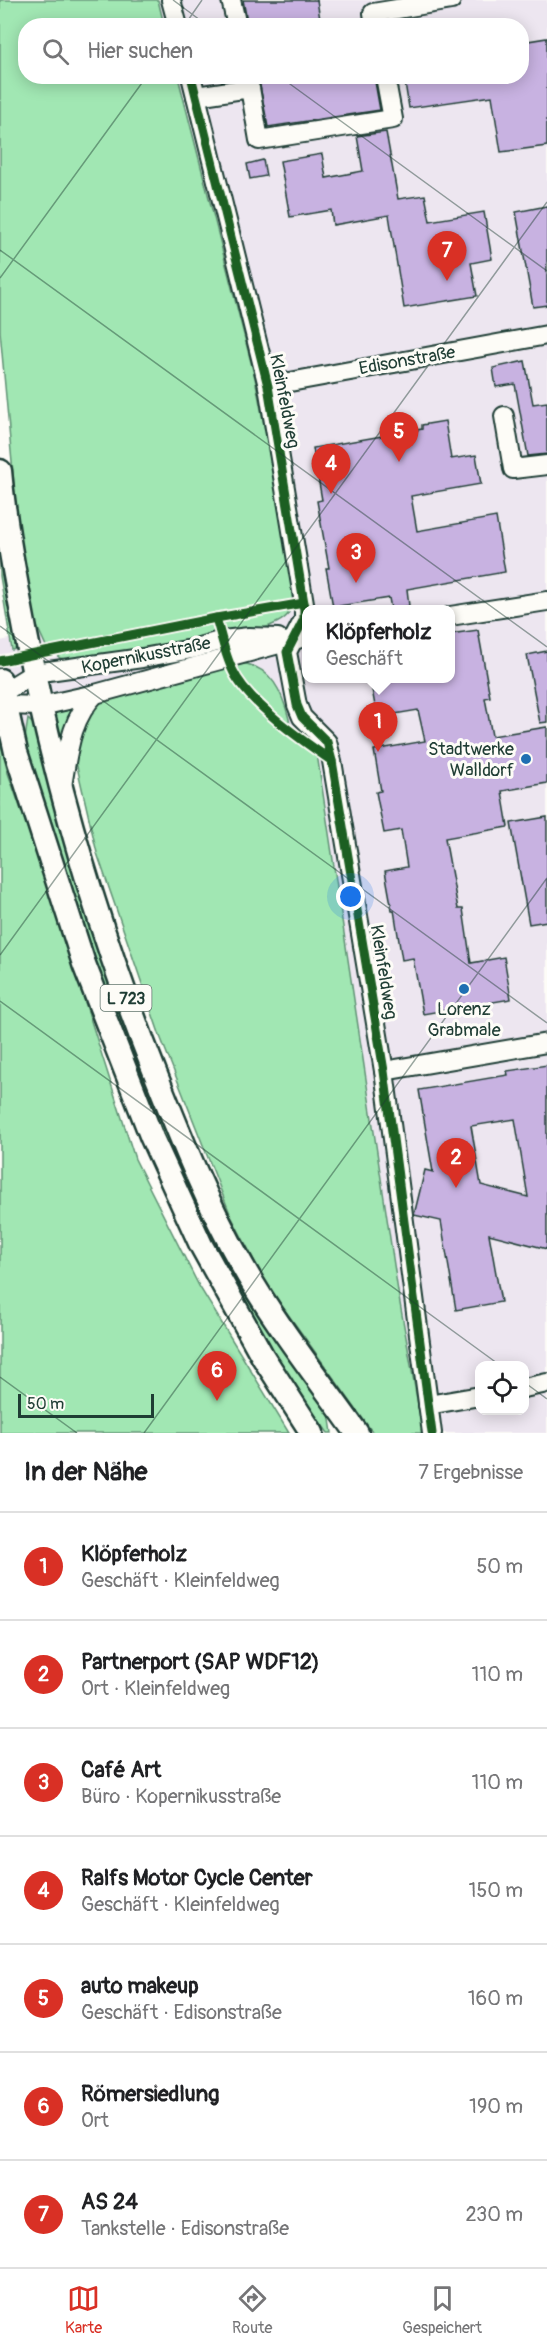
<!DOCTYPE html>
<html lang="de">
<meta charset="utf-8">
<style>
:root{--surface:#fff;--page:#f2f2f2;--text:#202124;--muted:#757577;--line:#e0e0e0;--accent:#d93025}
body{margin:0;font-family:Pangolin,sans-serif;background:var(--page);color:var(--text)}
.controls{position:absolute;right:18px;bottom:18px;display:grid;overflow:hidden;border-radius:12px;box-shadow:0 3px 15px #0003}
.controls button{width:54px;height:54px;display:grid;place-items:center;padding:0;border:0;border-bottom:2px solid var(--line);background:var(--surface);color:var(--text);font:30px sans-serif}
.scale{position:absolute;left:18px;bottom:15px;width:136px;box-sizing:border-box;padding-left:6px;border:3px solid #1f3d34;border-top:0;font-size:16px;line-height:21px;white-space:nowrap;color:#1f3d34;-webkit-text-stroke:4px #fdfcf7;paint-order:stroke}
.you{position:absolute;left:351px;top:897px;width:21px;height:21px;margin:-15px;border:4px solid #fff;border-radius:50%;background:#1a73e8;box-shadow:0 0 0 9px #1a73e833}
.badge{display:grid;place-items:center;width:39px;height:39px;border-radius:50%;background:var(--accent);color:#fff;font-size:20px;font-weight:700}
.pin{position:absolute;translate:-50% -50px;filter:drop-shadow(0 2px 3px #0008)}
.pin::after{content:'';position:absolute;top:32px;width:21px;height:18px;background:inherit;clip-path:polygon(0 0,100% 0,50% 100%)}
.popup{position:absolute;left:302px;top:605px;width:153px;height:78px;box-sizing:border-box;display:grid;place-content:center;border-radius:12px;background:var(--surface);filter:drop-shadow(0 2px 4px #0005);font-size:20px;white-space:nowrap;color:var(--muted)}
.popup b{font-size:22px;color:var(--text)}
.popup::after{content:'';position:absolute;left:50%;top:100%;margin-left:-12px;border:12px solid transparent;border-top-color:var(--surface)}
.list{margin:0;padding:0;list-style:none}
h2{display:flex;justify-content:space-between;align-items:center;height:78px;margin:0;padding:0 24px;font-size:26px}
h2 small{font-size:20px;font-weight:400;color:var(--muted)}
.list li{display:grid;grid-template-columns:39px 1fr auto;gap:18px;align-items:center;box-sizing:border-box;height:108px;padding:0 24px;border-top:2px solid var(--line)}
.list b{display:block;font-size:22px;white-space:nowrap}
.list p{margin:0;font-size:20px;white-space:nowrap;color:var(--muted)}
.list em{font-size:20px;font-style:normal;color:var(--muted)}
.icon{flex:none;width:33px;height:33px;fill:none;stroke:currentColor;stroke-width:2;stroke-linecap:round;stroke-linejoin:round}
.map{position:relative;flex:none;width:547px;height:1433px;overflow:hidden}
.search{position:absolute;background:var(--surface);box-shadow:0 3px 15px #0003;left:18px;right:18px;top:18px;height:66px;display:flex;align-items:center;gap:15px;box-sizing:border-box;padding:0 21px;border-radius:24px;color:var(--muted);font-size:22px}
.sheet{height:834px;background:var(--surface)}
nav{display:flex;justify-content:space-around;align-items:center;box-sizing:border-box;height:84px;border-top:2px solid var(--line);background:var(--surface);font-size:16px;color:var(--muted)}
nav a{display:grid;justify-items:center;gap:3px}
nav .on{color:var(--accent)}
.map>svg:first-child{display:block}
.built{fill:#ede6f0;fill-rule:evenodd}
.green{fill:#a1e7b3;stroke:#609274;stroke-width:1.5}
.building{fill:#c8b2e1;stroke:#1f3d34;stroke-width:1.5;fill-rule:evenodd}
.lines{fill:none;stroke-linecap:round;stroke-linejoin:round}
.minor-casing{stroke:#1f3d34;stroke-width:22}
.major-casing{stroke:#1f3d34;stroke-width:27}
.minor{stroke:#fdfcf7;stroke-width:18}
.major{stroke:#fdfcf7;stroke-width:22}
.cycleway-casing{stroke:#fdfcf7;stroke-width:13}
.cycleway{stroke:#1b5e20;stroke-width:9}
.ticks{fill:none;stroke:#1f3d34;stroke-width:1.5;stroke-opacity:0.45}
.poi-dot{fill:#1f6fb2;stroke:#fdfcf7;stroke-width:2}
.labels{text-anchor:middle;stroke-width:6;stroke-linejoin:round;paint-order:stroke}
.shield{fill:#fdfcf7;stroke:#62766e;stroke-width:1.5}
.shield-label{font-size:16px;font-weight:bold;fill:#1f3d34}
.street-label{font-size:18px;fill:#1f3d34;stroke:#fdfcf7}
.poi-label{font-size:18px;fill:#1f3d34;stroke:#fdfcf7;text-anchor:end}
</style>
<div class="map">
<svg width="547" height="1433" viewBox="0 0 547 1433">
<rect width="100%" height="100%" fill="#fdfcf7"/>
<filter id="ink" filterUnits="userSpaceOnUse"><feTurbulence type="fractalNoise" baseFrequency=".0167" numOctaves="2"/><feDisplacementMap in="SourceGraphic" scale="12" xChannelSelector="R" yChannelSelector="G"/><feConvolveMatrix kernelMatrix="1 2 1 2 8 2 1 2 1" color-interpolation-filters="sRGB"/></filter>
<g filter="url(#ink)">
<path class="built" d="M 158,0 L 547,0 L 547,1433 L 423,1433 L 288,715 L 8,773 L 0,738 L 0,641 L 40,633 L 46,647 L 255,378 L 178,77 L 522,76 L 522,26 L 164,25 ZM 306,610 L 450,610 L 450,678 L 306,678 ZM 480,1366 L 524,1366 L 524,1410 L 480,1410 Z"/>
<g class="green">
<path d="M 0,0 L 158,0 L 164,25 L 26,26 L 26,76 L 178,77 L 255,378 L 293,579 C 292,617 293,617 257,631 L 78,662 L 60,658 L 46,646 L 35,622 L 18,528 L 0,331 Z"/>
<path d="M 0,532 L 19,648 L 12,650 L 0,576 Z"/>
<path d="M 241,663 C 272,667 282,692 289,719 C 290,724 291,733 294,738 C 298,744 310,750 317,754 L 399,1298 L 423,1433 L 373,1433 L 267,1285 L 231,1216 L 160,1036 L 97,853 L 75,758 L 77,739 L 89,714 L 104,698 Z"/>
<path d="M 75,709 L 62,750 L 53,713 Z"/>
<path d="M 28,719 L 36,727 L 45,774 L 117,1007 L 149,1092 L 189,1181 L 329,1413 L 332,1433 L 328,1433 L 298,1392 L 253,1320 L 202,1227 L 137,1080 L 110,1009 L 24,745 Z"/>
<path d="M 0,738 L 8,773 L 49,889 L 135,1159 L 199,1286 L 289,1433 L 0,1433 Z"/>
</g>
<g class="building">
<path d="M 243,0 L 317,0 L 321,26 L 248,26 Z"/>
<path d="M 547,38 L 547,146 L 501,152 L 492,96 L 409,108 L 404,76 L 522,76 L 522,42 Z"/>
<path d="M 258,76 L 374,76 L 380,110 L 268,127 Z"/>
<path d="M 386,132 L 398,199 L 425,195 L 430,221 L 484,212 L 492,259 L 471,263 L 477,296 L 404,308 L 389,215 L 333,225 L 331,210 L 290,217 L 280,161 L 322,154 L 326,178 L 363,171 L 357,136 Z"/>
<path d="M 263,160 L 266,176 L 250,179 L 247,164 Z"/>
<path d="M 547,206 L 547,305 L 533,307 L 516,212 Z"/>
<path d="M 525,361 L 533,404 L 547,402 L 547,454 L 528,456 L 515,384 L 496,387 L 493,368 Z"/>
<path d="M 445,421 L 451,459 L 476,455 L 481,484 L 411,496 L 417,531 L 496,517 L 505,572 L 407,589 L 409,606 L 391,609 L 389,598 L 333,607 L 326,568 L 329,568 L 317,501 L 322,500 L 313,448 L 422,429 L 422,425 Z"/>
<path d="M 478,630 L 490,697 L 485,698 L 492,736 L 547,727 L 547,783 L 502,791 L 508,827 L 445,838 L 458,909 L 463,909 L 471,963 L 504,957 L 511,999 L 423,1014 L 413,958 L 402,960 L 394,910 L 392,910 L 385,871 L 407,867 L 401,830 L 384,833 L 376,792 L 381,791 L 374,750 L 425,741 L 418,710 L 377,717 L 370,678 L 450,678 L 450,634 Z"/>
<path d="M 547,651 L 547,722 L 540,723 L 527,655 Z"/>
<path d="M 547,817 L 547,921 L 529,924 L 511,823 Z"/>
<path d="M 547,1065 L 547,1249 L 489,1234 L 501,1302 L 456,1310 L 441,1221 L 414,1215 L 425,1170 L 433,1172 L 419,1090 L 508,1075 L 507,1071 ZM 515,1119 L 528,1197 L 481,1185 L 471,1126 Z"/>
</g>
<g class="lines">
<defs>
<g id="minor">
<path d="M 171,0 L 178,26"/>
<path d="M 231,0 L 237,26"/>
<path d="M 375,26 L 373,13 L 451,0"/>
<path d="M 191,76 L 268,386 L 304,603 L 304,619 L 287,652 L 297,705 L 302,717 L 327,742 L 332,761 L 384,1071 L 432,1433"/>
<path d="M 196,96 L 250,88 L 259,140 L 393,119 L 385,76"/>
<path d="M 268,386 L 547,335"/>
<path d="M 504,416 L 513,469 L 547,465"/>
<path d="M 450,616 L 547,601"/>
<path d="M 2,693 L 34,673 L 142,658 L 192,649 L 223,640 L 249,637 L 278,638"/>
<path d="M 4,705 L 41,706 L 95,694 L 301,638"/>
<path d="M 62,786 C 68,752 70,720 95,694"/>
<path d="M 384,1071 L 547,1043"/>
<path d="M 524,1388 L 547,1383"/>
<path d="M 428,1405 L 480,1396"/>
</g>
<g id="major">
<path d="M 0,471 C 5,526 16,581 26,635 C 55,782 97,926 152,1065 C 179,1133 206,1202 242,1265 C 275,1324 318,1378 357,1433"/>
<path d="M 0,680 L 16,752 L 84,964 L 152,1138 L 201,1245 L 263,1357 L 312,1433"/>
</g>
</defs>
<use href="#minor" class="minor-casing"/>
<use href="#major" class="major-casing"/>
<use href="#minor" class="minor"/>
<use href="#major" class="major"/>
<defs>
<g id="cycleway">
<path d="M 191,76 L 268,386 L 304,603 L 304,619 L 287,652 L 297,705 L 302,717 L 327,742 L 332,761 L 384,1071 L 432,1433"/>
<path d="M 216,618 C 221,635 225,655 233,671 C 248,703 303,741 332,761"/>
<path d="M 0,661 L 216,618 L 304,603"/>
</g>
</defs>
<use href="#cycleway" class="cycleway-casing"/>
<use href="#cycleway" class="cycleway"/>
</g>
</g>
<path class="ticks" d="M 173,0 L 208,26M 184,26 L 202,0M 279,76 L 547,271M 0,250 L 547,647M 0,278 L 147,76M 0,626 L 547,1023M 0,955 L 547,202M 0,1001 L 501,1366M 0,1377 L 77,1433M 524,1382 L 547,1399M 144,1433 L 547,878"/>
<g class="poi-dot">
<circle cx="526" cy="759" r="6"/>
<circle cx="464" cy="989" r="6"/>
</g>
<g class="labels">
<rect class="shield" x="100.5" y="985" width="51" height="26" rx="4.5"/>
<g class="shield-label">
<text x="126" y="1004">L 723</text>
</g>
<g class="street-label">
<text transform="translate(407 360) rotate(-10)" y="6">Edisonstraße</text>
<text transform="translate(285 401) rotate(79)" y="6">Kleinfeldweg</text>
<text transform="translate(146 655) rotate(-11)" y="6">Kopernikusstraße</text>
<text transform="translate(384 972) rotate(81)" y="6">Kleinfeldweg</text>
</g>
<g class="poi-label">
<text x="514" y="755">Stadtwerke<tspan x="514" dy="21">Walldorf</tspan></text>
<text x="464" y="1015" text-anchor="middle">Lorenz<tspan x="464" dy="21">Grabmale</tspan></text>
</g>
</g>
</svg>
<div class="controls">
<button><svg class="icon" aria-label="locate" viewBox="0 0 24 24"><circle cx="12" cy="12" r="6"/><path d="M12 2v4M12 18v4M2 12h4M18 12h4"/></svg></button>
</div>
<div class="scale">50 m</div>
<div class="you"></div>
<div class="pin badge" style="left:378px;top:752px">1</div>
<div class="popup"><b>Klöpferholz</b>Geschäft</div>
<div class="pin badge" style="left:456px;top:1188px">2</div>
<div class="pin badge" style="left:356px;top:583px">3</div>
<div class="pin badge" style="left:331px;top:494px">4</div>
<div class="pin badge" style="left:399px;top:462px">5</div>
<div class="pin badge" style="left:217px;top:1401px">6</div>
<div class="pin badge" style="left:447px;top:281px">7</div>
<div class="search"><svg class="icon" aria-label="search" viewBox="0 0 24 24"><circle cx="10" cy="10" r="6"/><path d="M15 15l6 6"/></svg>Hier suchen</div>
</div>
<section class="sheet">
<h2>In der Nähe<small>7 Ergebnisse</small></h2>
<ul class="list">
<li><span class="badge">1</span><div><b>Klöpferholz</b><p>Geschäft · Kleinfeldweg</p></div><em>50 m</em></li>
<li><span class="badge">2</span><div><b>Partnerport (SAP WDF12)</b><p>Ort · Kleinfeldweg</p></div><em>110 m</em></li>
<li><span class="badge">3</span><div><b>Café Art</b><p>Büro · Kopernikusstraße</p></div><em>110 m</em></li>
<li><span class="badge">4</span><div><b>Ralfs Motor Cycle Center</b><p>Geschäft · Kleinfeldweg</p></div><em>150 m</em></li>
<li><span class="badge">5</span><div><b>auto makeup</b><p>Geschäft · Edisonstraße</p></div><em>160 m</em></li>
<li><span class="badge">6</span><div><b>Römersiedlung</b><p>Ort</p></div><em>190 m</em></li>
<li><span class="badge">7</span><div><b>AS 24</b><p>Tankstelle · Edisonstraße</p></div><em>230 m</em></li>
</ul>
</section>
<nav>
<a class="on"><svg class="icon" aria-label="map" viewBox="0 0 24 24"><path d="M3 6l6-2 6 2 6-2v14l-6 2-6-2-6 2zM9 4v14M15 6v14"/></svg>Karte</a>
<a><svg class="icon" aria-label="directions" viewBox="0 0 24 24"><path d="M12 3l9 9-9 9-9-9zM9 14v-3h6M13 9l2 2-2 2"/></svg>Route</a>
<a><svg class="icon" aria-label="saved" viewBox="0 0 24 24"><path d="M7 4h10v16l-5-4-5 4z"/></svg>Gespeichert</a>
</nav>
